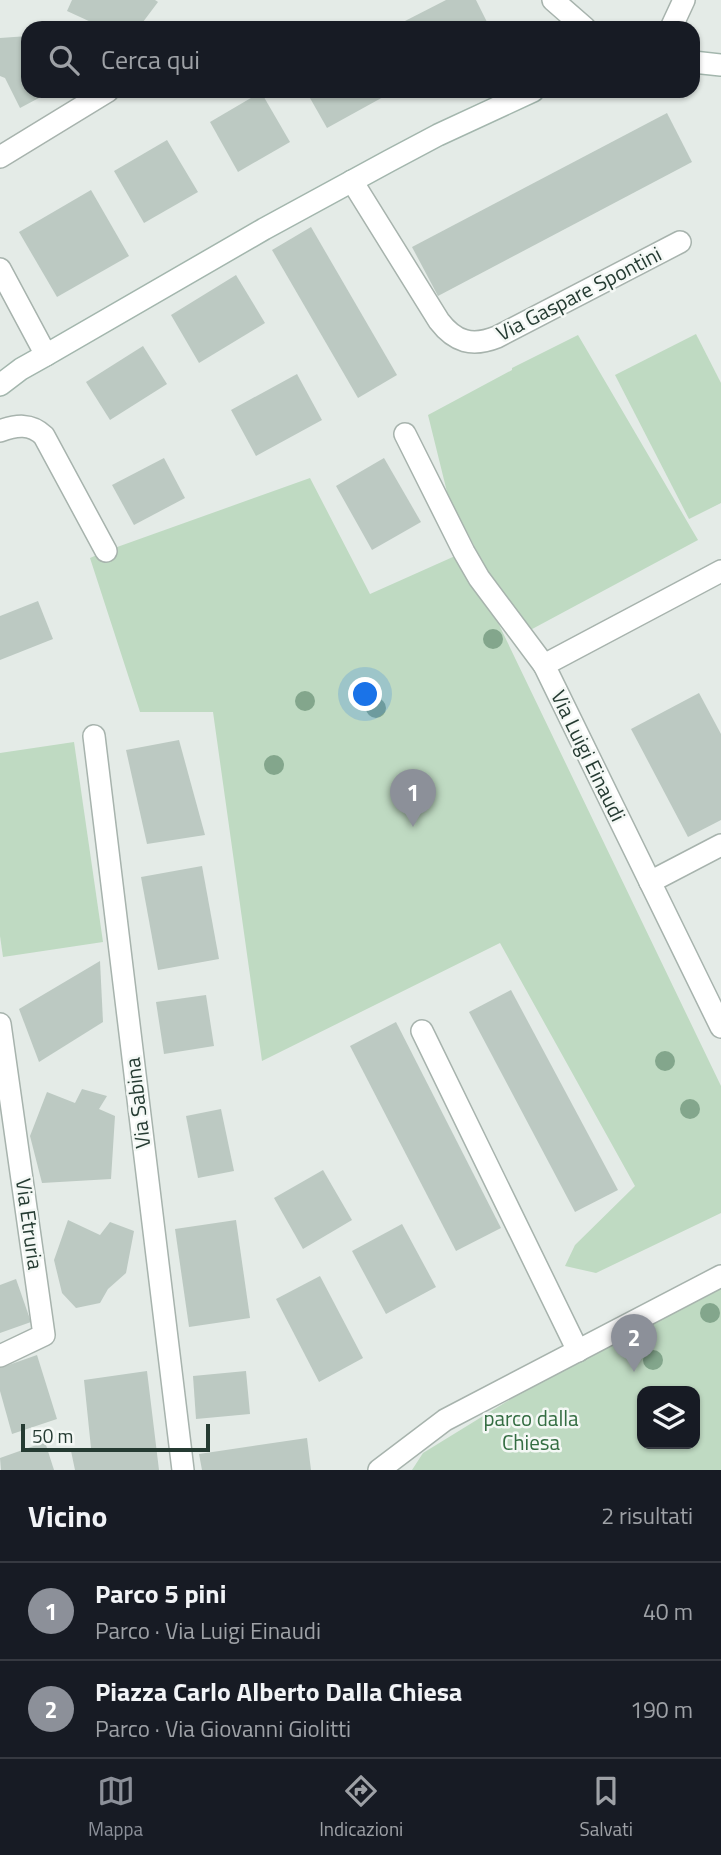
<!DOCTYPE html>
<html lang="it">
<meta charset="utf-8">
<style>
:root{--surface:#171b24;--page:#20242c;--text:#f1f3f6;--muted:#9ea1a6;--line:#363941;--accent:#8c9099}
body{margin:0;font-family:"Titillium Web",sans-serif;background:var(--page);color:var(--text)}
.controls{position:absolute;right:21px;bottom:21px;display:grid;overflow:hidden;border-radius:14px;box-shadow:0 2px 5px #0004}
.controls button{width:63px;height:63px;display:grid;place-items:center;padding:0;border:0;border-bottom:2px solid var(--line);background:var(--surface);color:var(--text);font:35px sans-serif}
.scale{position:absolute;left:21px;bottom:18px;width:189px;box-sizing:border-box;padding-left:7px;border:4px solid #253b32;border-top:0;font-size:19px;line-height:24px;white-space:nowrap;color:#253b32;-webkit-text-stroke:5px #f4f8f5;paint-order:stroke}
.you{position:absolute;left:366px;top:695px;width:24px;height:24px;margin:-18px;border:5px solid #fff;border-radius:50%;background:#1a73e8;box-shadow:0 0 0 10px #1a73e833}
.badge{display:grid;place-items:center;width:46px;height:46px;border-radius:50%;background:var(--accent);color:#fff;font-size:23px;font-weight:700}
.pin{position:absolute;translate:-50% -58px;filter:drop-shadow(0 2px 4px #0008)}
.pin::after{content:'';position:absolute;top:37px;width:24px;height:21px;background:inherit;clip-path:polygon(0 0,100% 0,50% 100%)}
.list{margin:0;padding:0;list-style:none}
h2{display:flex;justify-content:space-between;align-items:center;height:91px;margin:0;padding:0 28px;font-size:30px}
h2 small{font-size:23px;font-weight:400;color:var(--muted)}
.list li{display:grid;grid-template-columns:46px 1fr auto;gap:21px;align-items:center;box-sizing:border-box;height:98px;padding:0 28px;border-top:2px solid var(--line)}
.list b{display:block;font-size:26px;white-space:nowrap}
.list p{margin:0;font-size:23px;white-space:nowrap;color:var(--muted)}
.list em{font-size:23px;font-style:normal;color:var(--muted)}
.icon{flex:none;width:38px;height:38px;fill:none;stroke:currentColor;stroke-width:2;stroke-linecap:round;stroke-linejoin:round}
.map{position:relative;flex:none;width:721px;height:1470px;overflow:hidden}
.search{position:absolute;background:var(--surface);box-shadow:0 2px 5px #0004;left:21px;right:21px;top:21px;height:77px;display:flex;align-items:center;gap:18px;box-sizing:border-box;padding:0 24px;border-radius:21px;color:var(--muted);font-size:26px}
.sheet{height:287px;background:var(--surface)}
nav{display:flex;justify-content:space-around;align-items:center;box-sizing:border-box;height:98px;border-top:2px solid var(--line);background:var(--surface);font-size:19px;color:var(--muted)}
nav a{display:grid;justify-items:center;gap:4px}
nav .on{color:var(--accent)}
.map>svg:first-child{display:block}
.green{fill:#bfdac2;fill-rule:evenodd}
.building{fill:#bcc9c2}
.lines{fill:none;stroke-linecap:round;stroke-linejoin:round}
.street-casing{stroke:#a7b3ad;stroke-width:24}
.secondary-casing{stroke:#a3b6ad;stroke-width:24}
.street{stroke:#fff;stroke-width:21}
.secondary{stroke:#fff;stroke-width:21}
.tree{fill:#83a68c}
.labels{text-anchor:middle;stroke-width:5;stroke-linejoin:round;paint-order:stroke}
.street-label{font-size:21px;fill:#253b32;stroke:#f4f8f5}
.park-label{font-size:21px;fill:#346d42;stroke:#f4f8f5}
</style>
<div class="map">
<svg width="721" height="1470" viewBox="0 0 721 1470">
<rect width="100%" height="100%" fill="#e4ebe7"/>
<g class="green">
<path d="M 696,334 L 721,383 L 721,503 L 689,519 L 615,375 Z"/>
<path d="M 578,335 L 698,540 L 521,635 L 448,496 L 428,415 L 512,370 L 512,368 Z"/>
<path d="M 310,478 L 370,594 L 464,552 L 721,1086 L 721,1213 L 596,1273 L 565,1266 L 575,1245 L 635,1186 L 500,943 L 262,1061 L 213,712 L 140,712 L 90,558 L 106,551 Z"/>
<path d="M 74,742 L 103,942 L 3,957 L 0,936 L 0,753 Z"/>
<path d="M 721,1276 L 721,1470 L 412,1470 L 423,1453 L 548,1376 ZM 642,1391 L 695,1391 L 695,1444 L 642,1444 Z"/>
</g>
<g class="building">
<path d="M 72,0 L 155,0 L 158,2 L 140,26 L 136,28 L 104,28 L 67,11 Z"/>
<path d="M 446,0 L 476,0 L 490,28 L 409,28 L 405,21 Z"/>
<path d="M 28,36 L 28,91 L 52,91 L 20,108 L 5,78 L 0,76 L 0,38 Z"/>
<path d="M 306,91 L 382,91 L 385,96 L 327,128 Z"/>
<path d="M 261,92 L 290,142 L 238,172 L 210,122 Z"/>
<path d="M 667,113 L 692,162 L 438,296 L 412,247 Z"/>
<path d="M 167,140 L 198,192 L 144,223 L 114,171 Z"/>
<path d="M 91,190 L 129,256 L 57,297 L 19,232 Z"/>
<path d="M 311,227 L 397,375 L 358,398 L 272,250 Z"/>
<path d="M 236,275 L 265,323 L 199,363 L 171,315 Z"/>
<path d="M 143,346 L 167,384 L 110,420 L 86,382 Z"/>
<path d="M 297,374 L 322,420 L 256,456 L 231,410 Z"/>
<path d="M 164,458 L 185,498 L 134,525 L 112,485 Z"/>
<path d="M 384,458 L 421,522 L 372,550 L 336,486 Z"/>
<path d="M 38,601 L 53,639 L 0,660 L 0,616 Z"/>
<path d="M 699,693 L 721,734 L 721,820 L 688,837 L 631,729 Z"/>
<path d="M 179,740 L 205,835 L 147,844 L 126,750 Z"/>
<path d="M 202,866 L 219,959 L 158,970 L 141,877 Z"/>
<path d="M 100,961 L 103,1022 L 39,1062 L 19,1009 Z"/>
<path d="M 511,990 L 618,1190 L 575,1212 L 469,1012 Z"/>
<path d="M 206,995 L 214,1046 L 164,1054 L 156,1002 Z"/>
<path d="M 396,1022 L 501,1228 L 456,1251 L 350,1046 Z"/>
<path d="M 82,1089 L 107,1096 L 99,1109 L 115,1116 L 111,1179 L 42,1183 L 30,1136 L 47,1092 L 75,1103 Z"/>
<path d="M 221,1109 L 234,1171 L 198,1178 L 186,1116 Z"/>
<path d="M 323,1170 L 352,1220 L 303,1249 L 274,1198 Z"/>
<path d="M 68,1220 L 100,1235 L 110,1222 L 134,1231 L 126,1273 L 108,1289 L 100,1303 L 76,1308 L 62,1293 L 54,1260 Z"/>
<path d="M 236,1220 L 250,1318 L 189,1327 L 175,1229 Z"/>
<path d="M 402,1224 L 436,1287 L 386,1314 L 352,1251 Z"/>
<path d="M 320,1276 L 363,1358 L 319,1382 L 276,1299 Z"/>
<path d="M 16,1279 L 31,1322 L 0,1333 L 0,1285 Z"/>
<path d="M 37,1355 L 57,1419 L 12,1434 L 0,1391 L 0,1368 Z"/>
<path d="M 147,1371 L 159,1470 L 75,1470 L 71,1451 L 91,1448 L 84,1380 Z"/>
<path d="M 246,1371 L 250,1414 L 196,1419 L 193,1376 Z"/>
<path d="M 307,1438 L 311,1470 L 202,1470 L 199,1454 Z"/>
<path d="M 45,1442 L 54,1470 L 1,1470 L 0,1458 Z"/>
</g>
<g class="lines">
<defs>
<g id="street">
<path d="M 553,0 L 585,28"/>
<path d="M 671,28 L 684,0"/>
<path d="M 0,157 L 108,91"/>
<path d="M 352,181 L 439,321 C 455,342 472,347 497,337 L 680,242"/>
<path d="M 0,269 L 46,355"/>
<path d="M 0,431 C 16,425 31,423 44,436 L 106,551"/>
<path d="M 405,434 L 464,552 L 479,578 L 544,665"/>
<path d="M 721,571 L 544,665 L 721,1027"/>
<path d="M 94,736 L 183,1470"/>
<path d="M 650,882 L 721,845"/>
<path d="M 0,1024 L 44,1335 L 0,1356"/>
<path d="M 422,1031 L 578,1351"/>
<path d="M 379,1470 L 445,1420 L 721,1276"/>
</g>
<g id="secondary">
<path d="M 693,62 L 721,65"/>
<path d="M 0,385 L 21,369 L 46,355 L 264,229 L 389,161 L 438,135 L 533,91"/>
</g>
</defs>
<use href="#street" class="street-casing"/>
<use href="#secondary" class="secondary-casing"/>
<use href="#street" class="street"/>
<use href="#secondary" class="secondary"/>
</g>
<g class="tree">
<circle cx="493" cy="639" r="10"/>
<circle cx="305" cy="701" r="10"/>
<circle cx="376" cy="708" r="10"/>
<circle cx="274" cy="765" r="10"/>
<circle cx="665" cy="1061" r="10"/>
<circle cx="690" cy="1109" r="10"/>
<circle cx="710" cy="1313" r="10"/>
<circle cx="653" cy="1360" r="10"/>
</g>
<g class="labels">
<g class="street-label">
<text transform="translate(579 294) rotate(-27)" y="7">Via Gaspare Spontini</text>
<text transform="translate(588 756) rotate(64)" y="7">Via Luigi Einaudi</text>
<text transform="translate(138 1103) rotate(-97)" y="7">Via Sabina</text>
<text transform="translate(29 1224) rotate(82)" y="7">Via Etruria</text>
</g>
<g class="park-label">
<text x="531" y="1426">parco dalla<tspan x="531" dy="24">Chiesa</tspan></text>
</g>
</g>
</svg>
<div class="controls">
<button><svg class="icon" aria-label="layers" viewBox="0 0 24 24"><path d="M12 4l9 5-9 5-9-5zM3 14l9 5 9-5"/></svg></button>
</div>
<div class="scale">50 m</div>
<div class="you"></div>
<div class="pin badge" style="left:413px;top:827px">1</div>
<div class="pin badge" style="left:634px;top:1372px">2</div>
<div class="search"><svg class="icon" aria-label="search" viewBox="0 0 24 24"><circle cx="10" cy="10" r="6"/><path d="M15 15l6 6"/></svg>Cerca qui</div>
</div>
<section class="sheet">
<h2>Vicino<small>2 risultati</small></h2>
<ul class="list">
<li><span class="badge">1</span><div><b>Parco 5 pini</b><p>Parco · Via Luigi Einaudi</p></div><em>40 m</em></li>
<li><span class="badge">2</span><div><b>Piazza Carlo Alberto Dalla Chiesa</b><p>Parco · Via Giovanni Giolitti</p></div><em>190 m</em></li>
</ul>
</section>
<nav>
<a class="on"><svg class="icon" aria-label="map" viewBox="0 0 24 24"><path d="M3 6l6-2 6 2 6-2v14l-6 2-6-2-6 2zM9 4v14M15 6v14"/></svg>Mappa</a>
<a><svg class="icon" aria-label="directions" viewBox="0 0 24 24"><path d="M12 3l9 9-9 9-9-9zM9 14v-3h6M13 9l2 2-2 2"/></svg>Indicazioni</a>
<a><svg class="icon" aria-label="saved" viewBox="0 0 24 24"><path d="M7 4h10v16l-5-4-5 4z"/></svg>Salvati</a>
</nav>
